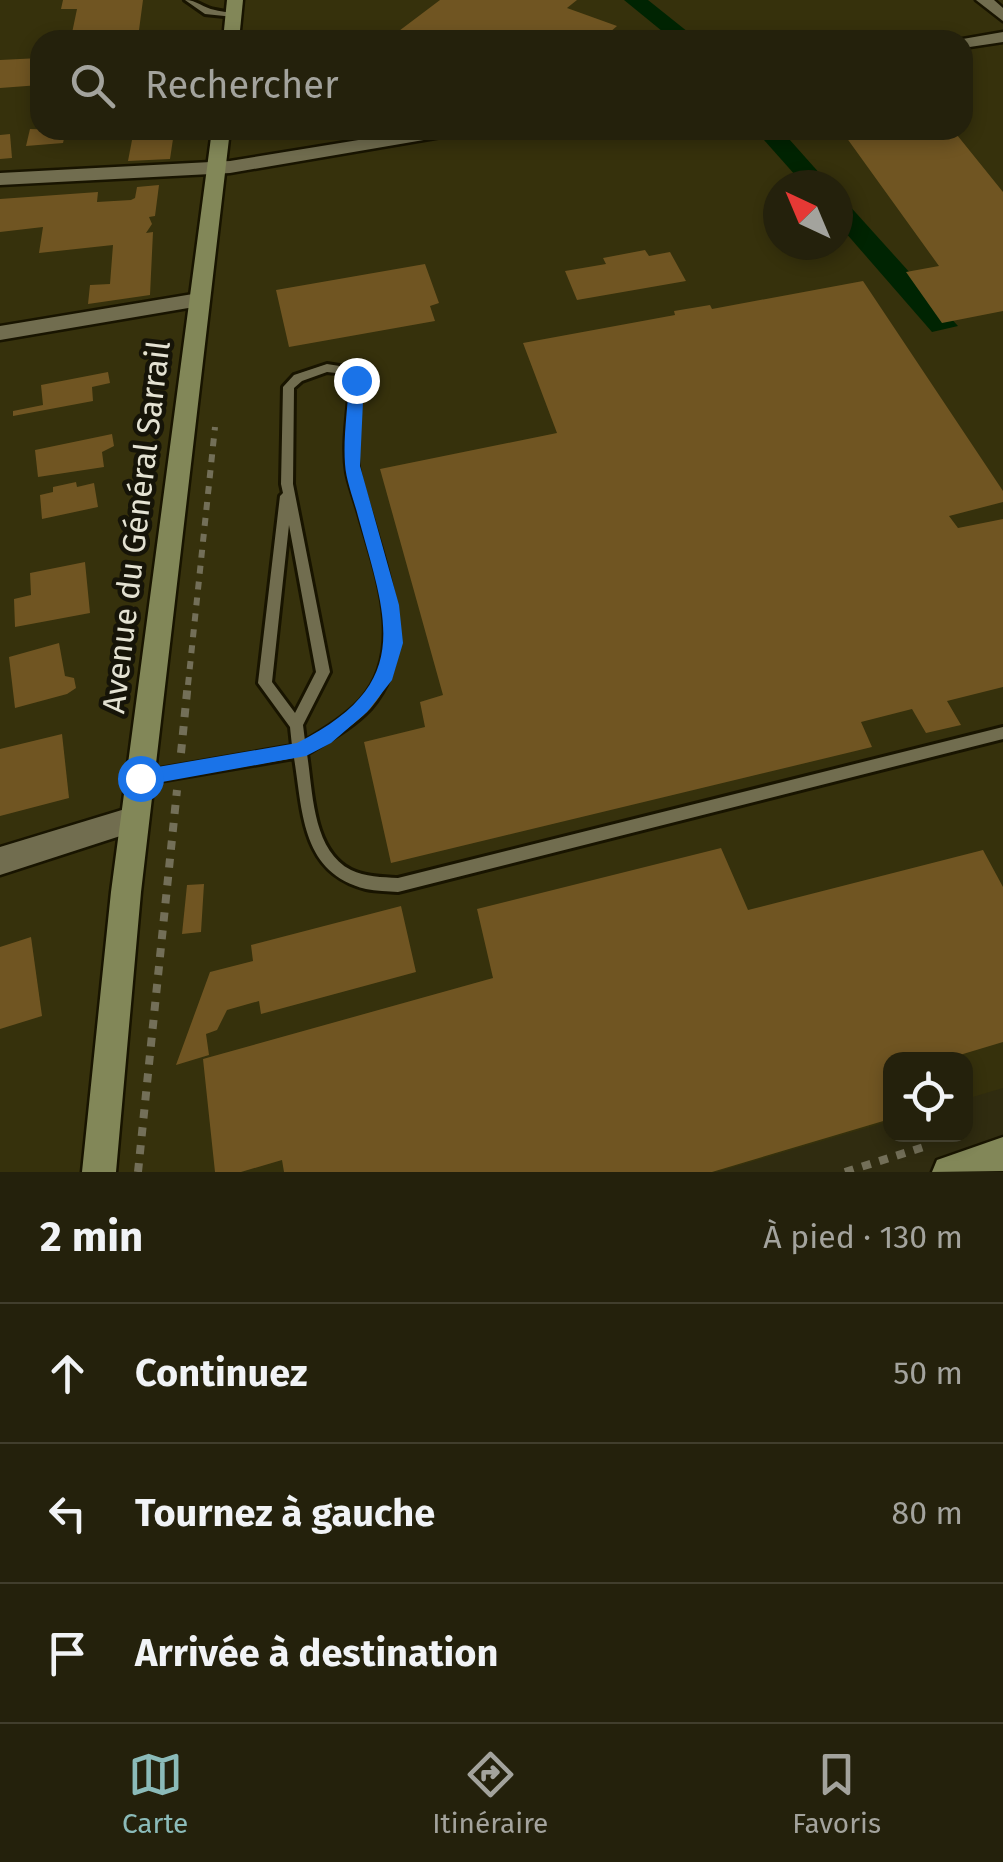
<!DOCTYPE html>
<html lang="fr">
<meta charset="utf-8">
<style>
:root{--surface:#24210c;--page:#302e1a;--text:#f1f3f6;--muted:#a3a39d;--line:#413e2d;--accent:#8bbbb9}
body{margin:0;font-family:"Fira Sans",sans-serif;background:var(--page);color:var(--text)}
.controls{position:absolute;right:30px;bottom:30px;display:grid;overflow:hidden;border-radius:20px;box-shadow:0 5px 15px #0003}
.controls button{width:90px;height:90px;display:grid;place-items:center;padding:0;border:0;border-bottom:2px solid var(--line);background:var(--surface);color:var(--text);font:50px sans-serif}
.compass{position:absolute;left:763px;top:170px;width:90px;height:90px;border-radius:50%;background:var(--surface);box-shadow:0 5px 15px #0003;rotate:316deg}
.stop{position:absolute;width:30px;height:30px;margin:-22px;border:8px solid #1a73e8;border-radius:50%;background:#fff}
.stop.end{background:#1a73e8;border-color:#fff;box-shadow:0 2px 10px #0008}
.list{margin:0;padding:0;list-style:none}
h2{display:flex;justify-content:space-between;align-items:center;height:130px;margin:0;padding:0 40px;font-size:42px}
h2 small{font-size:32px;font-weight:400;color:var(--muted)}
.list li{display:grid;grid-template-columns:65px 1fr auto;gap:30px;align-items:center;box-sizing:border-box;height:140px;padding:0 40px;border-top:2px solid var(--line)}
.list b{display:block;font-size:38px;white-space:nowrap}
.list em{font-size:32px;font-style:normal;color:var(--muted)}
.icon{flex:none;width:55px;height:55px;fill:none;stroke:currentColor;stroke-width:2;stroke-linecap:round;stroke-linejoin:round}
.map{position:relative;flex:none;width:1003px;height:1172px;overflow:hidden}
.search{position:absolute;background:var(--surface);box-shadow:0 5px 15px #0003;left:30px;right:30px;top:30px;height:110px;display:flex;align-items:center;gap:25px;box-sizing:border-box;padding:0 35px;border-radius:30px;color:var(--muted);font-size:38px}
.sheet{height:550px;background:var(--surface)}
nav{display:flex;justify-content:space-around;align-items:center;box-sizing:border-box;height:140px;border-top:2px solid var(--line);background:var(--surface);font-size:28px;color:var(--muted)}
nav a{display:grid;justify-items:center;gap:5px}
nav .on{color:var(--accent)}
.map>svg:first-child{display:block}
.built{fill:#36310c;fill-rule:evenodd}
.water{fill:#002402}
.building{fill:#705522}
.lines{fill:none;stroke-linecap:round;stroke-linejoin:round}
.lane-casing{stroke:#181400;stroke-width:6}
.street-casing{stroke:#181400;stroke-width:5}
.secondary-casing{stroke:#181400;stroke-width:5}
.path-far1{stroke:#736f58;stroke-width:6;stroke-dasharray:8 8;stroke-linecap:butt}
.path{stroke:#736f58;stroke-width:8;stroke-dasharray:9 9;stroke-linecap:butt}
.lane{fill:#716d4f;fill-rule:evenodd}
.street{fill:#716d4f;fill-rule:evenodd}
.secondary{fill:#828758;fill-rule:evenodd}
.route{fill:#1a73e8}
.labels{text-anchor:middle;stroke-width:9;stroke-linejoin:round;paint-order:stroke}
.street-label{font-size:32px;fill:#e4e2d2;stroke:#161408}
</style>
<div class="map">
<svg width="1003" height="1172" viewBox="0 0 1003 1172">
<rect width="100%" height="100%" fill="#302c10"/>
<path class="built" d="M 0,0 L 1003,0 L 1003,1088 L 966,1099 L 966,1060 L 890,1060 L 890,1121 L 717,1172 L 0,1172 ZM 40,40 L 963,40 L 963,130 L 40,130 ZM 778,185 L 838,185 L 838,245 L 778,245 Z"/>
<g class="water">
<path d="M 624,0 L 648,0 L 698,40 L 673,40 Z"/>
<path d="M 755,130 L 781,130 L 830,185 L 804,185 Z"/>
<path d="M 838,193 L 958,326 L 932,332 L 838,224 Z"/>
</g>
<g class="building">
<path d="M 63,0 L 143,0 L 139,30 L 72,33 L 77,9 L 61,9 Z"/>
<path d="M 440,0 L 577,0 L 567,8 L 617,26 L 601,40 L 387,40 Z"/>
<path d="M 40,58 L 40,85 L 0,88 L 0,60 Z"/>
<path d="M 30,129 L 66,130 L 63,143 L 26,146 Z"/>
<path d="M 841,130 L 953,130 L 1003,192 L 1003,311 L 942,323 L 906,272 L 939,266 Z"/>
<path d="M 10,134 L 12,158 L 0,159 L 0,135 Z"/>
<path d="M 173,139 L 170,159 L 128,161 L 132,140 Z"/>
<path d="M 159,185 L 155,216 L 149,217 L 152,224 L 146,233 L 153,232 L 150,295 L 88,304 L 90,285 L 110,284 L 113,245 L 39,253 L 43,227 L 0,232 L 0,199 L 98,192 L 97,202 L 131,200 L 135,198 L 137,187 Z"/>
<path d="M 645,250 L 649,256 L 670,252 L 686,281 L 577,300 L 565,271 L 606,264 L 603,258 Z"/>
<path d="M 425,264 L 439,303 L 430,306 L 435,321 L 289,347 L 276,290 Z"/>
<path d="M 863,281 L 1003,491 L 1003,502 L 949,516 L 958,528 L 1003,519 L 1003,687 L 947,701 L 961,725 L 926,733 L 912,709 L 861,722 L 872,747 L 391,863 L 364,742 L 425,727 L 420,702 L 443,695 L 380,469 L 557,433 L 523,343 L 675,315 L 674,311 L 710,305 L 712,309 Z"/>
<path d="M 108,372 L 110,383 L 92,387 L 93,401 L 13,416 L 13,411 L 43,405 L 41,385 Z"/>
<path d="M 112,434 L 114,446 L 102,452 L 104,467 L 38,477 L 35,450 Z"/>
<path d="M 76,482 L 77,487 L 94,483 L 98,507 L 42,519 L 40,495 L 53,492 L 53,487 Z"/>
<path d="M 85,562 L 90,613 L 15,627 L 14,599 L 31,595 L 30,573 Z"/>
<path d="M 59,643 L 65,676 L 74,678 L 76,688 L 67,694 L 15,708 L 9,657 Z"/>
<path d="M 62,734 L 69,798 L 0,816 L 0,749 Z"/>
<path d="M 721,848 L 748,910 L 983,850 L 1003,887 L 1003,1042 L 943,1060 L 890,1060 L 890,1119 L 712,1172 L 284,1172 L 282,1160 L 241,1172 L 215,1172 L 203,1059 L 493,978 L 477,909 Z"/>
<path d="M 204,884 L 201,932 L 182,934 L 187,885 Z"/>
<path d="M 401,906 L 416,972 L 261,1014 L 259,1001 L 227,1010 L 217,1030 L 206,1034 L 209,1055 L 176,1065 L 210,972 L 253,961 L 251,945 Z"/>
<path d="M 31,937 L 42,1016 L 0,1029 L 0,947 Z"/>
</g>
<g class="lines">
<defs>
<g id="lane">
<path d="M 185,0 C 197,0 203,8 215,10 C 223,12 231,12 238,15 L 234,17 L 205,14 Z"/>
<path d="M 327,364 L 352,368 L 361,380 C 360,410 353,443 359,473 C 362,490 369,507 374,525 C 391,584 417,656 370,709 C 352,728 329,740 307,754 C 313,791 312,850 351,870 C 365,877 382,877 398,878 L 1003,727 L 1003,739 L 398,892 C 388,891 376,891 366,889 C 301,873 303,812 294,758 L 142,784 L 137,782 L 135,778 L 137,774 L 142,772 L 292,746 L 290,727 L 258,683 L 280,496 L 283,493 L 281,484 L 283,387 L 294,375 ZM 327,372 L 345,374 L 350,381 C 349,411 342,443 347,473 C 350,488 356,502 360,517 C 376,573 406,650 361,700 C 345,717 325,729 305,741 L 303,725 L 330,672 L 293,484 L 294,388 L 302,381 ZM 289,525 L 316,672 L 295,713 L 272,682 Z"/>
</g>
<g id="street">
<path d="M 976,0 L 994,0 L 1003,8 L 1003,21 Z"/>
<path d="M 1003,32 L 1003,42 L 963,48 L 963,40 L 957,40 Z"/>
<path d="M 420,130 L 462,130 L 453,135 L 230,173 L 0,185 L 0,173 L 230,161 Z"/>
<path d="M 199,293 L 206,295 L 209,300 L 206,305 L 0,340 L 0,326 Z"/>
<path d="M 135,806 L 145,810 L 149,819 L 145,828 L 0,875 L 0,847 Z"/>
</g>
<g id="secondary">
<path d="M 227,0 L 243,0 L 239,40 L 223,40 Z"/>
<path d="M 212,130 L 230,130 L 141,892 L 116,1172 L 82,1172 L 111,892 Z"/>
<path d="M 1003,1137 L 1003,1171 L 932,1172 L 937,1160 Z"/>
</g>
</defs>
<use href="#lane" class="lane-casing"/>
<use href="#street" class="street-casing"/>
<use href="#secondary" class="secondary-casing"/>
<path class="path-far1" d="M 188,685 L 215,427"/>
<g class="path">
<path d="M 181,753 L 188,682"/>
<path d="M 138,1172 L 177,790"/>
<path d="M 845,1172 L 930,1145"/>
</g>
<use href="#lane" class="lane"/>
<use href="#street" class="street"/>
<use href="#secondary" class="secondary"/>
</g>
<path class="route" d="M 356,375 L 364,380 L 360,466 L 399,605 L 403,643 L 392,680 L 367,712 L 331,743 L 306,756 L 140,786 L 133,784 L 133,772 L 140,770 L 297,743 C 415,684 387,621 358,516 C 354,500 346,481 345,464 C 343,437 348,407 349,380 Z"/>
<g class="labels">
<g class="street-label">
<text transform="translate(136 527) rotate(-83)" y="11">Avenue du Général Sarrail</text>
</g>
</g>
</svg>
<div class="controls">
<button><svg class="icon" aria-label="locate" viewBox="0 0 24 24"><circle cx="12" cy="12" r="6"/><path d="M12 2v4M12 18v4M2 12h4M18 12h4"/></svg></button>
</div>
<svg class="compass" viewBox="-18 -18 36 36"><path d="M0-13l5 13h-10z" fill="#e53935"/><path d="M0 13l5-13h-10z" fill="#a3a39d"/></svg>
<div class="stop" style="left:140px;top:778px"></div>
<div class="stop end" style="left:356px;top:380px"></div>
<div class="search"><svg class="icon" aria-label="search" viewBox="0 0 24 24"><circle cx="10" cy="10" r="6"/><path d="M15 15l6 6"/></svg>Rechercher</div>
</div>
<section class="sheet">
<h2>2 min<small>À pied · 130 m</small></h2>
<ul class="list">
<li><svg class="icon" aria-label="ahead" viewBox="0 0 24 24"><path d="M12 20V5M6 11l6-6 6 6"/></svg><div><b>Continuez</b></div><em>50 m</em></li>
<li><svg class="icon" aria-label="left" viewBox="0 0 24 24"><path d="M17 20v-9H6M10 6l-5 5 5 5"/></svg><div><b>Tournez à gauche</b></div><em>80 m</em></li>
<li><svg class="icon" aria-label="arrive" viewBox="0 0 24 24"><path d="M6 21V4h12l-3 4 3 4H6"/></svg><div><b>Arrivée à destination</b></div></li>
</ul>
</section>
<nav>
<a class="on"><svg class="icon" aria-label="map" viewBox="0 0 24 24"><path d="M3 6l6-2 6 2 6-2v14l-6 2-6-2-6 2zM9 4v14M15 6v14"/></svg>Carte</a>
<a><svg class="icon" aria-label="directions" viewBox="0 0 24 24"><path d="M12 3l9 9-9 9-9-9zM9 14v-3h6M13 9l2 2-2 2"/></svg>Itinéraire</a>
<a><svg class="icon" aria-label="saved" viewBox="0 0 24 24"><path d="M7 4h10v16l-5-4-5 4z"/></svg>Favoris</a>
</nav>
